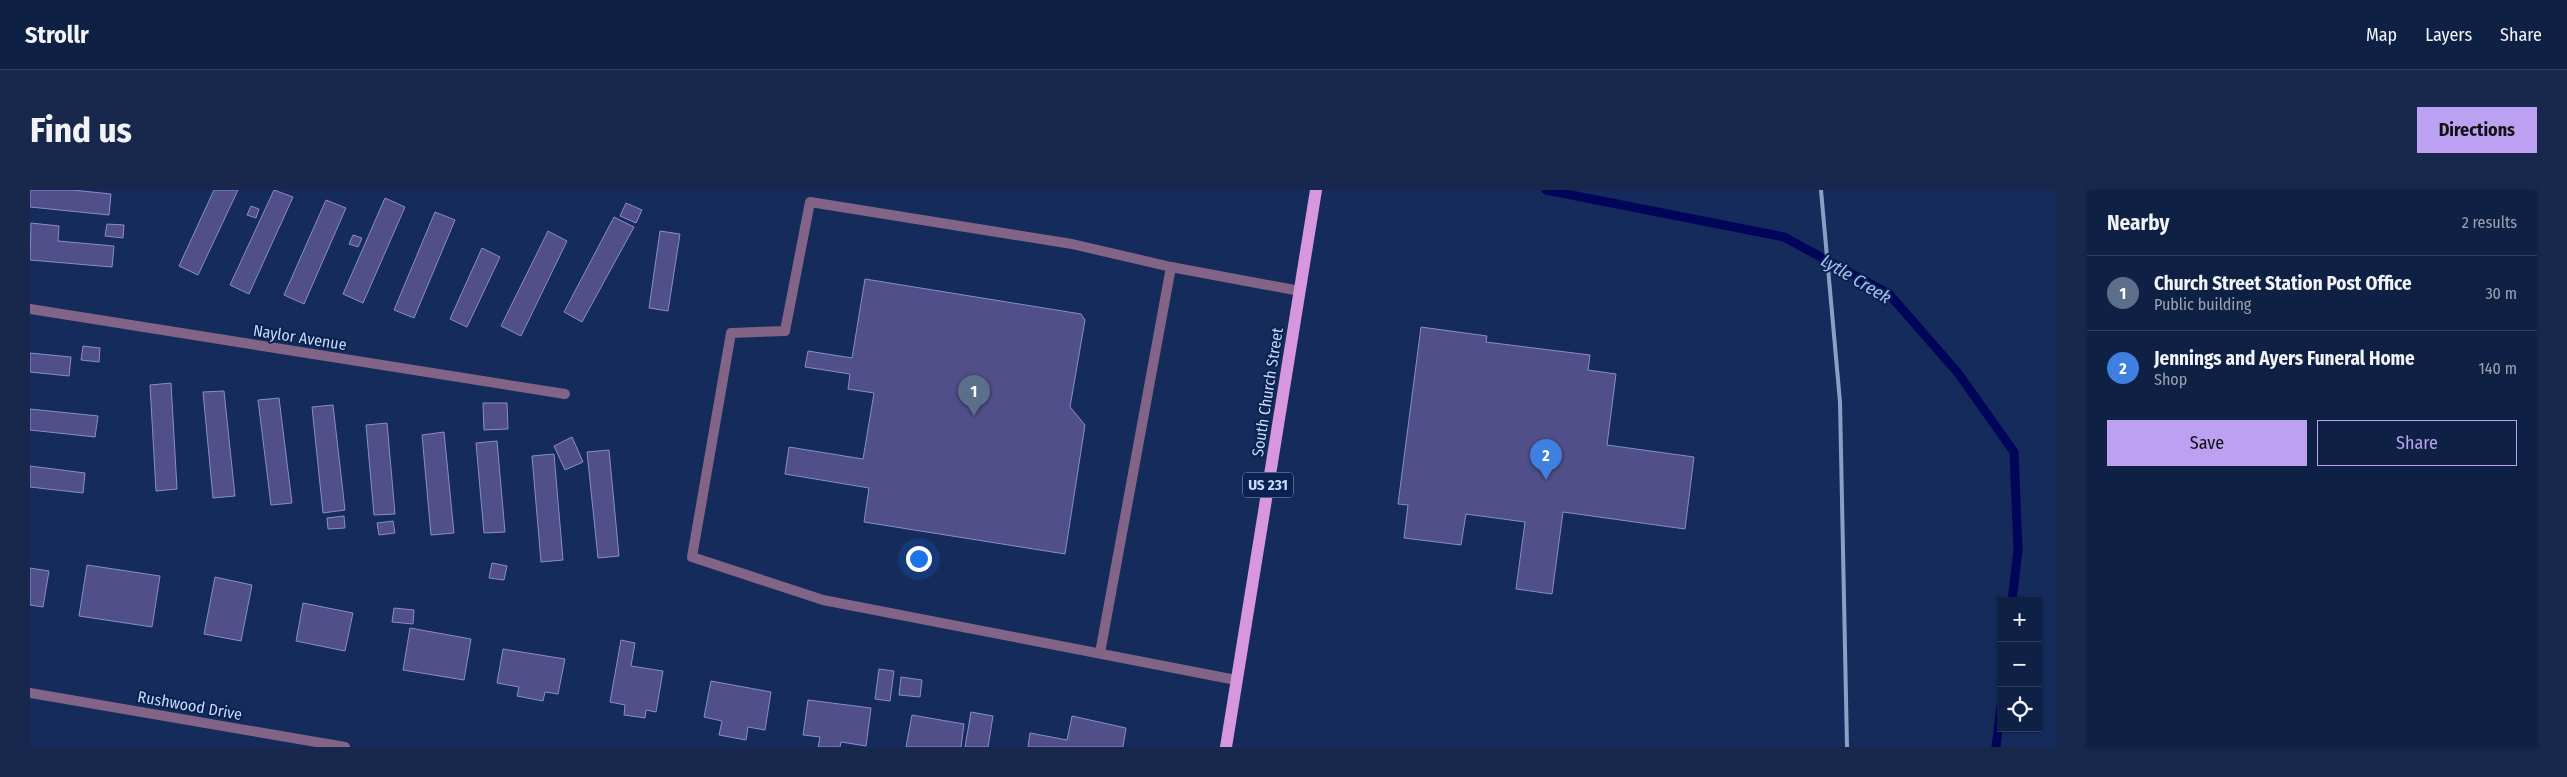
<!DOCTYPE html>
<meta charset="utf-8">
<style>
:root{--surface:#0f2045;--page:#18284c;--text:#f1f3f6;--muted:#9ba3b3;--line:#2f3e5e;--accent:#bca0f2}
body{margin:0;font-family:"Fira Sans Condensed",sans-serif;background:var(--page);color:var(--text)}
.controls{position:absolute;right:15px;bottom:15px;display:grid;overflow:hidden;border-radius:0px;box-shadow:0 1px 4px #0004}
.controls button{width:45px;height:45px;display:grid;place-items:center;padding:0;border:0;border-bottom:1px solid var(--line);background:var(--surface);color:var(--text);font:25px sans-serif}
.you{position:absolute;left:888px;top:368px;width:18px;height:18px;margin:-12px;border:4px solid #fff;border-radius:50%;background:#1a73e8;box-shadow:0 0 0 8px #1a73e833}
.badge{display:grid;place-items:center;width:32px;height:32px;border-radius:50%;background:var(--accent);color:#fff;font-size:16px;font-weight:700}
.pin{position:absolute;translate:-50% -41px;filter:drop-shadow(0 1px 2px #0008)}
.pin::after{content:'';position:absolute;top:26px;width:18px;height:15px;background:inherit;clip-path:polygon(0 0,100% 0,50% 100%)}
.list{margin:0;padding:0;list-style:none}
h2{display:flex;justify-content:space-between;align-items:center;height:65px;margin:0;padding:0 20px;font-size:21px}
h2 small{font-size:16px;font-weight:400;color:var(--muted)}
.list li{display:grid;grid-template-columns:32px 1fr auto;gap:15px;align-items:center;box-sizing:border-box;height:75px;padding:0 20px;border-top:1px solid var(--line)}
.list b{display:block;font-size:19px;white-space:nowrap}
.list p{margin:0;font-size:16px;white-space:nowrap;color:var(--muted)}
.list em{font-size:16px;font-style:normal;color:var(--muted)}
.actions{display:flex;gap:10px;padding:15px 20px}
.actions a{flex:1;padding:11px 0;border:1px solid var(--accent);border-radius:0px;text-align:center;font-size:18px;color:var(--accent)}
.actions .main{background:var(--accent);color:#111}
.icon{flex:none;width:28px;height:28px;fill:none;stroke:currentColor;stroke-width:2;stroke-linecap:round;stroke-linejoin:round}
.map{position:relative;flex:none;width:2027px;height:557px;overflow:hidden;border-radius:0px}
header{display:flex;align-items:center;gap:30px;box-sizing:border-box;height:70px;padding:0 25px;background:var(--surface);border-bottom:1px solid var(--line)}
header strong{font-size:24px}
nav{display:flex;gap:28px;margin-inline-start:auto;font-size:18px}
.intro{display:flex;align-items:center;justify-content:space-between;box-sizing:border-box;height:120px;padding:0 30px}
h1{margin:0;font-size:35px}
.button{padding:12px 22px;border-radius:0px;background:var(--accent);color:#111;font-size:18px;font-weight:700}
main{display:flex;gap:30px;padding:0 30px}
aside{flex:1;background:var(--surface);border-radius:0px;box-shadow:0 1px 4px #0004}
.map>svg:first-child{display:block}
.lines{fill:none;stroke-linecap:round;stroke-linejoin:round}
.stream{stroke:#000559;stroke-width:9}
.building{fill:#504f89;stroke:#8b8ccb}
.lane{stroke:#826486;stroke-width:10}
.street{stroke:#826486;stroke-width:10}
.primary{stroke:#d697de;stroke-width:12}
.rail{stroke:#8b9ec3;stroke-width:4}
.labels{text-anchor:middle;stroke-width:4;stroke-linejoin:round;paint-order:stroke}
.shield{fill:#0a2151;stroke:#90a2c7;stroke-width:1}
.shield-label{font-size:15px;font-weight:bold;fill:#c9daf9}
.street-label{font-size:16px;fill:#c9daf9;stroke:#0a2151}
.water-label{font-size:18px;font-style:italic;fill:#a8c0ed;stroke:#0a2151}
</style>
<header>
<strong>Strollr</strong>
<nav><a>Map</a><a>Layers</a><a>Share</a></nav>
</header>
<div class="intro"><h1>Find us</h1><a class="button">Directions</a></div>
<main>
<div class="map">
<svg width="2027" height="557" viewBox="0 0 2027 557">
<rect width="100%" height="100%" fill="#142b5c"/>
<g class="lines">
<g class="stream">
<path d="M 1516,0 L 1754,47 L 1859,104 L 1928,183 L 1984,262 L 1988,360 L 1982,411"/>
<path d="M 1966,557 L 1971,516"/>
</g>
</g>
<g class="building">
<path d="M 0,0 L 43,0 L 81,4 L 79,25 L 0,17 Z"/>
<path d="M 184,0 L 208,0 L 168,85 L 149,76 Z"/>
<path d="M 244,0 L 263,7 L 219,104 L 200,95 Z"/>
<path d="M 355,8 L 375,17 L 333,113 L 313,104 Z"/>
<path d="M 296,10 L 316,18 L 274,114 L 254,105 Z"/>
<path d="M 596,13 L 612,20 L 606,33 L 590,26 Z"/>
<path d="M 221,16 L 229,19 L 226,28 L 217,25 Z"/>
<path d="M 405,22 L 425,30 L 384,128 L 364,120 Z"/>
<path d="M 584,27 L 604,37 L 552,132 L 534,122 Z"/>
<path d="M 1,33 L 29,36 L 28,51 L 84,56 L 82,77 L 0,70 Z"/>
<path d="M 77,34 L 94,35 L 93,48 L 75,46 Z"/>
<path d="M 518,41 L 537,51 L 491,146 L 471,136 Z"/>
<path d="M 630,41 L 650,44 L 638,121 L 619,118 Z"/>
<path d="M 323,45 L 332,48 L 328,57 L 319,54 Z"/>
<path d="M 452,58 L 470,67 L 437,137 L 420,129 Z"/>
<path d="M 835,89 L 1051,124 L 1055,130 L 1040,217 L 1055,235 L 1035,364 L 834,332 L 839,298 L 755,284 L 759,257 L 833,269 L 844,203 L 818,199 L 820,184 L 775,177 L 778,161 L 822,168 Z"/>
<path d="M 1391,137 L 1457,146 L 1456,152 L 1560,165 L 1558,180 L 1586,184 L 1577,255 L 1664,267 L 1655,339 L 1533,322 L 1522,404 L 1486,399 L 1495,332 L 1436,324 L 1431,355 L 1374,348 L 1378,315 L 1368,314 Z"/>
<path d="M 53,156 L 70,158 L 69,172 L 51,170 Z"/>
<path d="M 0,163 L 41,167 L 39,186 L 0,182 Z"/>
<path d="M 141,193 L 147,299 L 126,301 L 120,195 Z"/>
<path d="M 194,201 L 205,306 L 183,308 L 173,202 Z"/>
<path d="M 249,208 L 262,313 L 241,315 L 228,210 Z"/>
<path d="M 453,213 L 477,213 L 478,239 L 454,240 Z"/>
<path d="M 303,215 L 315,320 L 293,323 L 282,217 Z"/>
<path d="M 0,219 L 68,226 L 65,247 L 0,240 Z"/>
<path d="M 357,233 L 365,324 L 344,325 L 336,235 Z"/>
<path d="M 414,242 L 424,343 L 401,345 L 392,245 Z"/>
<path d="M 542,247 L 553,272 L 535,280 L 524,256 Z"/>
<path d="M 467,251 L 475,342 L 454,343 L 446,253 Z"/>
<path d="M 579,260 L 589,366 L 568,368 L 557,262 Z"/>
<path d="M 524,264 L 533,370 L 511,372 L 502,266 Z"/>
<path d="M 0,276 L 55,283 L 53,303 L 0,297 Z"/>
<path d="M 314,326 L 315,338 L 298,339 L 297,328 Z"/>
<path d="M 363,331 L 365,343 L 349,345 L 347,333 Z"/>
<path d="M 462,373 L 477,376 L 474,390 L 459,388 Z"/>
<path d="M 57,375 L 130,386 L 122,437 L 49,426 Z"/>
<path d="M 0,378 L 19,381 L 13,417 L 0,415 Z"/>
<path d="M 185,387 L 222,395 L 211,451 L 174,444 Z"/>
<path d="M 273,413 L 323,423 L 315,461 L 266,451 Z"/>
<path d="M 364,418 L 384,420 L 383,434 L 362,432 Z"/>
<path d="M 380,438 L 441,449 L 434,490 L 373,480 Z"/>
<path d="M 591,450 L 605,453 L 601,476 L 633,481 L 626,522 L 616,520 L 615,528 L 594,525 L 595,515 L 580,512 Z"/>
<path d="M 473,459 L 535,469 L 528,504 L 515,502 L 513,511 L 487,506 L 489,497 L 467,493 Z"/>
<path d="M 849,479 L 864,481 L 860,511 L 845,509 Z"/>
<path d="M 871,487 L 892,490 L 890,507 L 869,505 Z"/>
<path d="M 681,491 L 741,502 L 735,540 L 718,537 L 716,550 L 689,545 L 692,531 L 674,527 Z"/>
<path d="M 778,510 L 841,518 L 836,556 L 811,552 L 810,557 L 788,557 L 790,547 L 773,545 Z"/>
<path d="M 941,522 L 963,526 L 958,557 L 935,557 Z"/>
<path d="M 882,525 L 934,534 L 931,557 L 876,557 Z"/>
<path d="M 1042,526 L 1096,538 L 1093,557 L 998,557 L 1000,543 L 1037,550 Z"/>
</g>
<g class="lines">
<g class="lane">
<path d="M 1070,463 L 1141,77"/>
<path d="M 1206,490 L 793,410 L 662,367 L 701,143 L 755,141 L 780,12 L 1042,54 L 1141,77 L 1270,101"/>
</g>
<g class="street">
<path d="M 0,119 L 535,204"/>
<path d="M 0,503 L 315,557"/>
</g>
<path class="primary" d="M 1196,557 L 1286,0"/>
<path class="rail" d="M 1791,0 L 1810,212 L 1817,557"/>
</g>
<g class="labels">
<rect class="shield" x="1213" y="282.5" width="50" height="25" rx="4"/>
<g class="shield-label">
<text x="1238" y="300">US 231</text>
</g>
<g class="street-label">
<text transform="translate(270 147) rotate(9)" y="6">Naylor Avenue</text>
<text transform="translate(1237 202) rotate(-81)" y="6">South Church Street</text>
<text transform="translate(160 515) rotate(10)" y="6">Rushwood Drive</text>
</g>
<g class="water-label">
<text transform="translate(1826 89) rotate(31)" y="6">Lytle Creek</text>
</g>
</g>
</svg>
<div class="controls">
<button>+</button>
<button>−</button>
<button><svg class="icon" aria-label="locate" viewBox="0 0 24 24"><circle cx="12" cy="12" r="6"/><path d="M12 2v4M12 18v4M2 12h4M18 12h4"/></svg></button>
</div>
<div class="you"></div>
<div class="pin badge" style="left:944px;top:226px;background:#5c6f8a">1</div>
<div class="pin badge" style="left:1516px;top:290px;background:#3f7fe0">2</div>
</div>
<aside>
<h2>Nearby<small>2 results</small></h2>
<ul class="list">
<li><span class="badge" style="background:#5c6f8a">1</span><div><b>Church Street Station Post Office</b><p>Public building</p></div><em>30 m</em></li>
<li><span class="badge" style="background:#3f7fe0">2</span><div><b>Jennings and Ayers Funeral Home</b><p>Shop</p></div><em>140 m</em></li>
</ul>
<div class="actions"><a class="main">Save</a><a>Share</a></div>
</aside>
</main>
